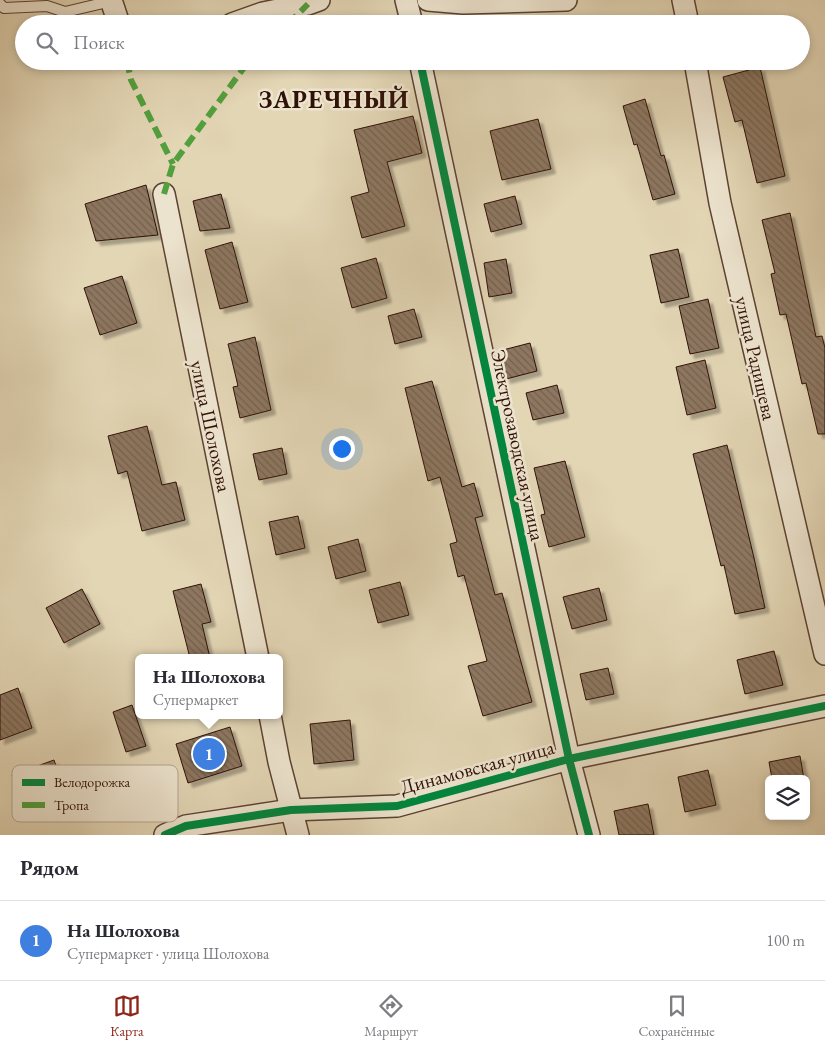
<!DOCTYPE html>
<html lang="ru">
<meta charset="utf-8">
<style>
:root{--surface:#fff;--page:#f7f7f7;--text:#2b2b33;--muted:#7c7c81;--line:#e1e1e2;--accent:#8f2418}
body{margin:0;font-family:"EB Garamond",serif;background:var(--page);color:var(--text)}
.controls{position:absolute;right:15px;bottom:15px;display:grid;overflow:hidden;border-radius:8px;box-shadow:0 2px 8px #0003}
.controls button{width:45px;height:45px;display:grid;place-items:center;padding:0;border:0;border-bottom:1px solid var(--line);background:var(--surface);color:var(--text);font:25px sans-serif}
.you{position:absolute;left:341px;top:448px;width:18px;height:18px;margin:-12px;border:4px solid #fff;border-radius:50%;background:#1a73e8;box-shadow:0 0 0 8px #1a73e833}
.badge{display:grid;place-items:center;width:32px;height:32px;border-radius:50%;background:var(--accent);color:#fff;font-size:16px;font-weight:700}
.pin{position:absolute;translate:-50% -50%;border:2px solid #fff;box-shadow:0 1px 5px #0006}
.popup{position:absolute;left:135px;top:654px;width:148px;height:65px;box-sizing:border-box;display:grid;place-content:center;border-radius:8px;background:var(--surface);filter:drop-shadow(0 1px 4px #0005);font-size:16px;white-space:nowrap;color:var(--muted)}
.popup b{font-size:19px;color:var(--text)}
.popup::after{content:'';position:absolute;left:50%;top:100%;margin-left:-10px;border:10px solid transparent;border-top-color:var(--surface)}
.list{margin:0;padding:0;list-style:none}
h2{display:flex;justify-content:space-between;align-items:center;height:65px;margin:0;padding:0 20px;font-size:21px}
h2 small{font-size:16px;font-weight:400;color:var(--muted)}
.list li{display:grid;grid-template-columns:32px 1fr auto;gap:15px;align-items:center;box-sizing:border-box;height:80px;padding:0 20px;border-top:1px solid var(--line)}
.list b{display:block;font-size:19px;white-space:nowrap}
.list p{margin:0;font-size:16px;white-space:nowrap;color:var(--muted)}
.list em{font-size:16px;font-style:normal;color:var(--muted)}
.icon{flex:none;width:28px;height:28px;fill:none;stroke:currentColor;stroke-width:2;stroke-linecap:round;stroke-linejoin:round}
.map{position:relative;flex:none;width:825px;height:835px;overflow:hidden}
.search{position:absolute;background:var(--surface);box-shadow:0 2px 8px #0003;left:15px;right:15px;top:15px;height:55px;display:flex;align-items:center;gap:12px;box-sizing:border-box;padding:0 18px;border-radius:28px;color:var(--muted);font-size:19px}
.sheet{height:145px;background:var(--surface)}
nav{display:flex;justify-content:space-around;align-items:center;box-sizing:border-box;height:70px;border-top:1px solid var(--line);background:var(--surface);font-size:14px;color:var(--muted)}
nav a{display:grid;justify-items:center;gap:2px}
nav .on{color:var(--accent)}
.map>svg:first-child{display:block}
.building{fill:url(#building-back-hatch);stroke:#301106;filter:url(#shadow)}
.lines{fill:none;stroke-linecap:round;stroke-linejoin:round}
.service-casing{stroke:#5d4232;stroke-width:12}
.minor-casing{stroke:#5d4232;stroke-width:24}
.service{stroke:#ede4cf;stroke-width:10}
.minor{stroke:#ede4cf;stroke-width:21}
.quiet{stroke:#52a03d;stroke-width:6;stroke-dasharray:12 6;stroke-linecap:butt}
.cycleway-casing{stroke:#ede4cf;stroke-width:11}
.cycleway{stroke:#00873e;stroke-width:8}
.labels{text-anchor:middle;stroke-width:5;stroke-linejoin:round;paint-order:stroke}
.street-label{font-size:20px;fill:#301106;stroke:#ede4cf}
.district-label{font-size:25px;font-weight:bold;letter-spacing:1px;fill:#301106;stroke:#ede4cf}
.key{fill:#ede4cf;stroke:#b4a593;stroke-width:1}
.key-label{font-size:14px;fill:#301106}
</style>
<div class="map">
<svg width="825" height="835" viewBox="0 0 825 835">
<defs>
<pattern id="building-back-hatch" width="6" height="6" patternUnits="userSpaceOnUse" patternTransform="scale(1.25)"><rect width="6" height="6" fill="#8d7761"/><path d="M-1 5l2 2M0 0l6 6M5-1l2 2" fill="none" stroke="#74604e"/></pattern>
<filter id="shadow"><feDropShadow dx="4.5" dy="4.5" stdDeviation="1" flood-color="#0004"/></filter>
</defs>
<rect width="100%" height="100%" fill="#e3d6b5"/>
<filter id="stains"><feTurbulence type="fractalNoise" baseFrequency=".004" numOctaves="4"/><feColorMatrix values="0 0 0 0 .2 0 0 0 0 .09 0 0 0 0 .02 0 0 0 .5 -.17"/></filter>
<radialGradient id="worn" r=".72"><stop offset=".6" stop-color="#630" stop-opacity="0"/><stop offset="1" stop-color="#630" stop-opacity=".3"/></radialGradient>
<g class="building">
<path d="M 760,67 L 785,176 L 757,183 L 742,120 L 735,122 L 723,77 Z"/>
<path d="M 645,99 L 661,156 L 664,155 L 675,194 L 653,200 L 637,144 L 634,145 L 623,106 Z"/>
<path d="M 413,116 L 422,153 L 387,162 L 405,226 L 362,238 L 351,197 L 369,192 L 354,130 Z"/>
<path d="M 538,119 L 551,169 L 502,180 L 490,131 Z"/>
<path d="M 146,185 L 158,235 L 96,241 L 85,204 Z"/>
<path d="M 221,194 L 230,228 L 200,231 L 193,201 Z"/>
<path d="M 515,196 L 522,224 L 491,232 L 484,204 Z"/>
<path d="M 790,213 L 816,337 L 822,336 L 825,348 L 825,434 L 818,434 L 806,383 L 802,384 L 786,314 L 780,315 L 771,274 L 775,273 L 762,220 Z"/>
<path d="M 232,242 L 248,302 L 220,309 L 205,250 Z"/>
<path d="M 678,249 L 689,297 L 661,303 L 650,255 Z"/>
<path d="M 376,258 L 387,298 L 352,308 L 341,268 Z"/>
<path d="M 506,259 L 512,293 L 489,297 L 484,263 Z"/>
<path d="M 122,276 L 137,323 L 100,335 L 84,288 Z"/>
<path d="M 708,299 L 719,348 L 690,354 L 679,306 Z"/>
<path d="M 414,309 L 422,337 L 395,344 L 388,316 Z"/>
<path d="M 255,337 L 271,410 L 240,418 L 233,387 L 238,386 L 228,344 Z"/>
<path d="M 530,343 L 537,371 L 506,379 L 499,351 Z"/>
<path d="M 705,360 L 716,408 L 687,415 L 676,367 Z"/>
<path d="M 432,381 L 462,487 L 474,483 L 483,516 L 475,518 L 495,595 L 502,593 L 532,702 L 483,716 L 468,666 L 487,661 L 464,575 L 458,577 L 450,544 L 457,542 L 440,477 L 428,481 L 405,388 Z"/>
<path d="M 557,385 L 564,413 L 533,420 L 526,393 Z"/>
<path d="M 147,426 L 162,485 L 176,482 L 185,520 L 142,531 L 127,471 L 118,474 L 108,436 Z"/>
<path d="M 727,445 L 754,558 L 765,608 L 735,614 L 724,565 L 721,566 L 693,454 Z"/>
<path d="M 282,448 L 287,474 L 259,480 L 253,454 Z"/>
<path d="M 565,461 L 585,537 L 549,547 L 541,515 L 545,514 L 534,468 Z"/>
<path d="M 298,516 L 305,548 L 276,555 L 269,522 Z"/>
<path d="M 358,539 L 366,571 L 336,579 L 328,547 Z"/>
<path d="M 400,582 L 409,615 L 378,623 L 369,590 Z"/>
<path d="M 201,584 L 211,622 L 202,624 L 210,658 L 190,658 L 173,591 Z"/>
<path d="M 599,588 L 607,620 L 572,629 L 563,597 Z"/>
<path d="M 82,589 L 100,624 L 64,643 L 46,608 Z"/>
<path d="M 774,651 L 783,685 L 745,694 L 737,660 Z"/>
<path d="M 608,668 L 614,694 L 586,700 L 580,674 Z"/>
<path d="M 18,688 L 32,728 L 0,740 L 0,695 Z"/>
<path d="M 132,705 L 146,746 L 126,752 L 113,712 Z"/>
<path d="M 350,720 L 354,760 L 314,764 L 310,724 Z"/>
<path d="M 230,727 L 242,766 L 188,783 L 176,744 Z"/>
<path d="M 800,756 L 804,779 L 772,779 L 769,762 Z"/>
<path d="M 54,760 L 68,800 L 27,815 L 12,775 Z"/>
<path d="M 708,770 L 716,805 L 685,812 L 678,777 Z"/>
<path d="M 648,804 L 654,835 L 619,835 L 614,811 Z"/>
</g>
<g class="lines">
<defs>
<path id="service" d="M 0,4 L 4,8 L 47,6 L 65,12 L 112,1"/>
<g id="minor">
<path d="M 111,0 L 119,24"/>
<path d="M 406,0 L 412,24"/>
<path d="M 428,0 L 463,3 L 566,0"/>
<path d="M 683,0 L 688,24"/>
<path d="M 232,24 L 263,13 L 308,4 L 319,0"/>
<path d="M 420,61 L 569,759 L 589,835"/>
<path d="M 695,61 L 720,203 L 825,654"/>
<path d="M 164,194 L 258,658"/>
<path d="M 270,715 L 279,762 L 298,835"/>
<path d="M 165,835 L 186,826 L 291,810 L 397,806 L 569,759 L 825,706"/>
</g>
</defs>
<use href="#service" class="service-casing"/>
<use href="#minor" class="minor-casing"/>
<use href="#service" class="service"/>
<use href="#minor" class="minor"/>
<g class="quiet">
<path d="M 288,24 L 308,4"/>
<path d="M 127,61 L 131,80 L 173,164"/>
<path d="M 164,194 L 173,164 L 243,69 L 251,61"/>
</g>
<defs>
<g id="cycleway">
<path d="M 420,61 L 569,759 L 589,835"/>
<path d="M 165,835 L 186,826 L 291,810 L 397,806 L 569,759 L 825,706"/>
</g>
</defs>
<use href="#cycleway" class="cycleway-casing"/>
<use href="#cycleway" class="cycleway"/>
</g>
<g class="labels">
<g class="street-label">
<text transform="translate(756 358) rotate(77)" y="7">улица Радищева</text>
<text transform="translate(211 426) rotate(78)" y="7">улица Шолохова</text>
<text transform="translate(518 445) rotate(78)" y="7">Электрозаводская улица</text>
<text transform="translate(477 767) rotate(-15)" y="7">Динамовская улица</text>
</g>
<g class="district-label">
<text x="334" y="108">ЗАРЕЧНЫЙ</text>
</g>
</g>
<rect x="12" y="765" width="166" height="57" rx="8" class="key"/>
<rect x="22" y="779" width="23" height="7" fill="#00873e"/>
<rect x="22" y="802" width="23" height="6" fill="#52a03d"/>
<g class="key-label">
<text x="54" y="787">Велодорожка</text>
<text x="54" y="810">Тропа</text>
</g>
<rect width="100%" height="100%" filter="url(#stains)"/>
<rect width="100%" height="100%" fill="url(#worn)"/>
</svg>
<div class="controls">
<button><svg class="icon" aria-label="layers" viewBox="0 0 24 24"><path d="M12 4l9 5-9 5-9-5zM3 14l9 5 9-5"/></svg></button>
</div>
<div class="you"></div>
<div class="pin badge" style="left:209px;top:754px;background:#3f7fe0">1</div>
<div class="popup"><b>На Шолохова</b>Супермаркет</div>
<div class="search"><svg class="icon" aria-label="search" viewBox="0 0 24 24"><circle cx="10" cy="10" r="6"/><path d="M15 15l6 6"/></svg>Поиск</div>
</div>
<section class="sheet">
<h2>Рядом<small></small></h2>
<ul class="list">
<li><span class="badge" style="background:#3f7fe0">1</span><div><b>На Шолохова</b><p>Супермаркет · улица Шолохова</p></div><em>100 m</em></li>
</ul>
</section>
<nav>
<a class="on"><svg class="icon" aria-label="map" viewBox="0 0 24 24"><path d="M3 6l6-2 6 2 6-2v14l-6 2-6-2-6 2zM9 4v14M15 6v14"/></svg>Карта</a>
<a><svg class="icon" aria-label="directions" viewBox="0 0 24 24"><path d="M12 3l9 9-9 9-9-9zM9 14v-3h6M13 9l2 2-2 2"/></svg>Маршрут</a>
<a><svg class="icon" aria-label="saved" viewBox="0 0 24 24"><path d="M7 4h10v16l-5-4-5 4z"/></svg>Сохранённые</a>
</nav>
